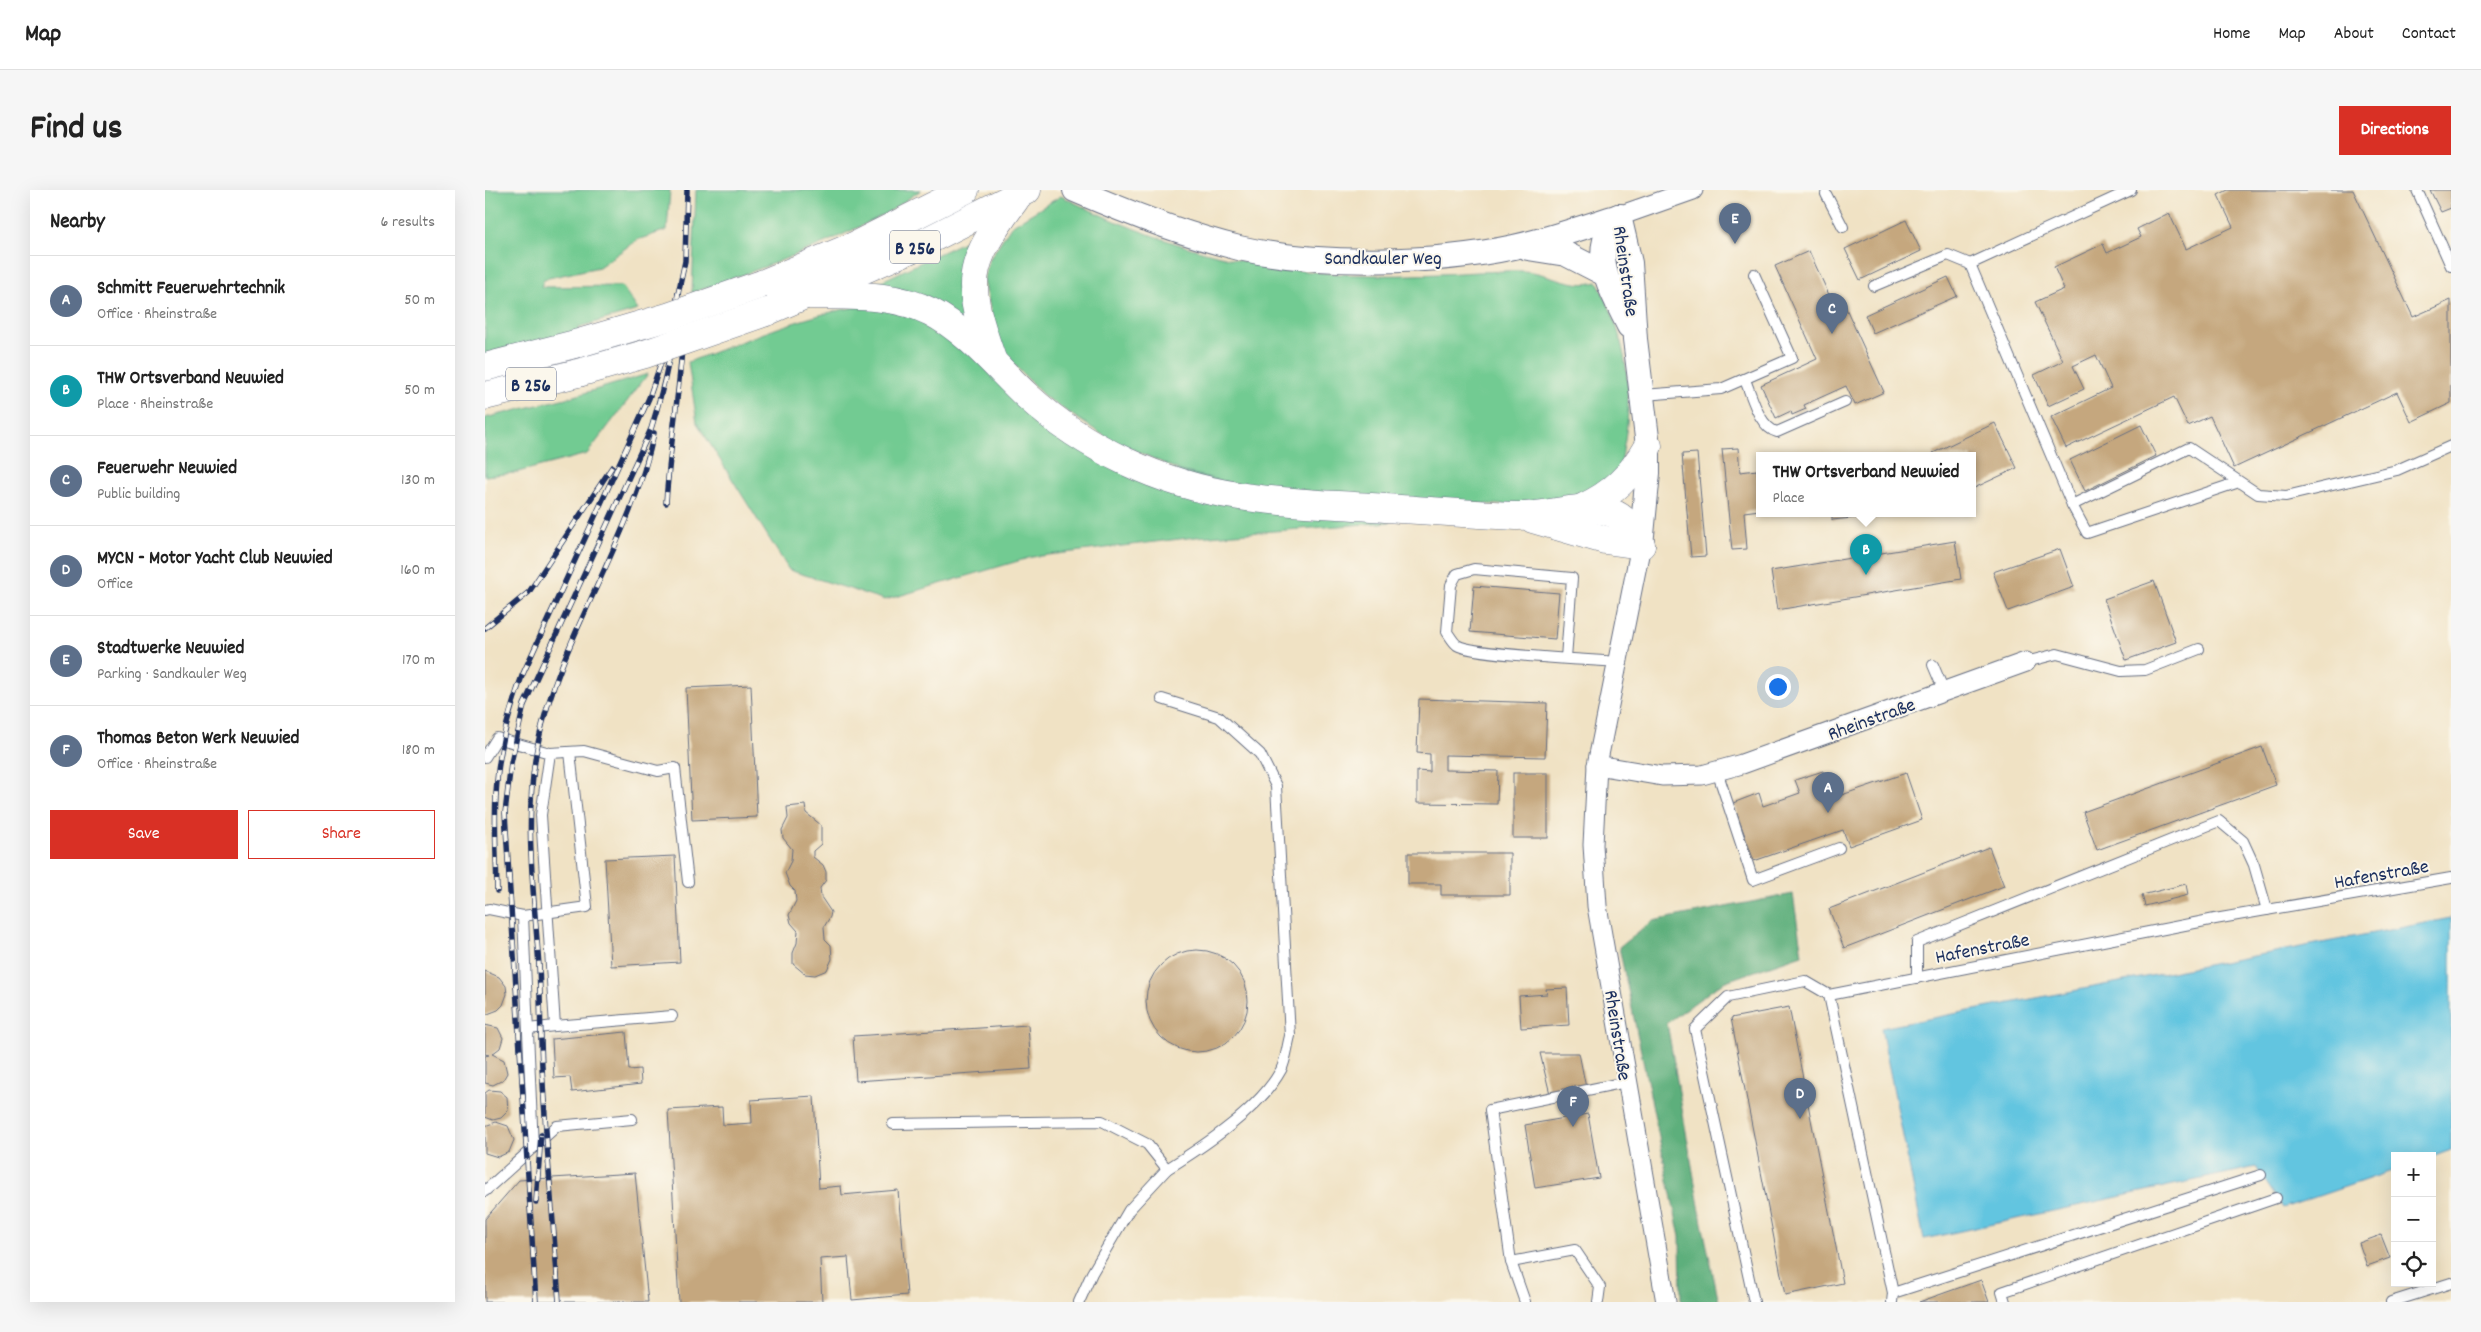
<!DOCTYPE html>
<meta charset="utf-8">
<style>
:root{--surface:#fff;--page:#f6f6f6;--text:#222;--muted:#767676;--line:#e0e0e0;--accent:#d93025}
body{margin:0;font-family:Dekko,sans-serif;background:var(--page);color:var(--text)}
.controls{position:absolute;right:15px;bottom:15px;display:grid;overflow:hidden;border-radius:0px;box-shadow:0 5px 20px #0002}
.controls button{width:45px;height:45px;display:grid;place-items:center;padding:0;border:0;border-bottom:1px solid var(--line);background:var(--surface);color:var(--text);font:25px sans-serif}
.you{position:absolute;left:1292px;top:496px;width:18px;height:18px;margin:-12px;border:4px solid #fff;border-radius:50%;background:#1a73e8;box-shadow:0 0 0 8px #1a73e833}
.badge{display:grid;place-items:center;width:32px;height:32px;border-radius:50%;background:var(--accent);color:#fff;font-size:16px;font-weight:700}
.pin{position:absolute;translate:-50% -41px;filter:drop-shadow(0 1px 2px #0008)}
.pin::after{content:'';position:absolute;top:26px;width:18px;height:15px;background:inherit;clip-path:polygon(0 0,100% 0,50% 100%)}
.popup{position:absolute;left:1271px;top:262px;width:220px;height:65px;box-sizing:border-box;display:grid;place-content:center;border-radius:0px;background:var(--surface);filter:drop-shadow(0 1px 4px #0005);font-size:16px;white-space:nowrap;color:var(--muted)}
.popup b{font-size:19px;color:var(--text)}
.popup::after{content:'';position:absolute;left:50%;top:100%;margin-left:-10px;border:10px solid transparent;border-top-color:var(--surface)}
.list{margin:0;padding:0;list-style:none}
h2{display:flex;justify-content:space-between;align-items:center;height:65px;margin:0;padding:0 20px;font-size:21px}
h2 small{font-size:16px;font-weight:400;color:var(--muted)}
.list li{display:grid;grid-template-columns:32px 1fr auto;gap:15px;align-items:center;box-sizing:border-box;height:90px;padding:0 20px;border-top:1px solid var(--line)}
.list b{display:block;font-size:19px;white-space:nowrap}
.list p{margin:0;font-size:16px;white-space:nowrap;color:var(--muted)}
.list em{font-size:16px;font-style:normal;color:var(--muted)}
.actions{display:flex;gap:10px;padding:15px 20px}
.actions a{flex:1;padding:11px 0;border:1px solid var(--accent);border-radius:0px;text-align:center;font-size:18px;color:var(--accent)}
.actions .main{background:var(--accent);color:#fff}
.icon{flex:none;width:28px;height:28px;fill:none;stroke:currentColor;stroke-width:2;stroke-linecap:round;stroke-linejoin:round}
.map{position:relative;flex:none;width:1966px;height:1112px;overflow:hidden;border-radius:0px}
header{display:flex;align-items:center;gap:30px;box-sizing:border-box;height:70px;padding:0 25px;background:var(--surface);border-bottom:1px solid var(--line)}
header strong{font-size:24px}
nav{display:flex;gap:28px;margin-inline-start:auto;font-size:18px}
.intro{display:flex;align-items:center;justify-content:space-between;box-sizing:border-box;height:120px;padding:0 30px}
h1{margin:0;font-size:35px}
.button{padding:12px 22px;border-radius:0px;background:var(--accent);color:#fff;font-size:18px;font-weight:700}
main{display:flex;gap:30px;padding:0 30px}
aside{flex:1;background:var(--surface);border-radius:0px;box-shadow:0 5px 20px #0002}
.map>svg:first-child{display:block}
.green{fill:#72cb92;stroke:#467d78}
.forest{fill:#5daf7c;stroke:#3c6f6d}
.water{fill:#62c5e0;stroke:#3e7a9f}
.building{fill:#c5a77e}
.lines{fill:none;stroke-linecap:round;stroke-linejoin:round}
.service-casing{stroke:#666e82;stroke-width:12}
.minor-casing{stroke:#666e82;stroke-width:21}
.tertiary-casing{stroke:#666e82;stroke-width:26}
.trunk-casing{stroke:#666e82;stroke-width:29}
.service{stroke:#fff;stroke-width:10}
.minor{stroke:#fff;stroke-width:19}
.tertiary{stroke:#fff;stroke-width:24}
.trunk{stroke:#fff;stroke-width:28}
.rail-casing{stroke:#1b2f5e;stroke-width:5.5}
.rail{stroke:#fbf7ec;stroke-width:4;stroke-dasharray:11;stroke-linecap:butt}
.trunk-bridge-casing{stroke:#666e82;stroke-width:29;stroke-linecap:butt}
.trunk-bridge{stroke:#fff;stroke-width:28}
.labels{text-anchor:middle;stroke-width:4;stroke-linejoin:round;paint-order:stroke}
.shield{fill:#fbf7ec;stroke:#5e6b89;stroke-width:1}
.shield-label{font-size:19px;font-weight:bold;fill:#1b2f5e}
.street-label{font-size:20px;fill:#1b2f5e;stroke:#fbf7ec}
</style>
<header>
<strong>Map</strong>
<nav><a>Home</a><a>Map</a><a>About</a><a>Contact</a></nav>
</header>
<div class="intro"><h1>Find us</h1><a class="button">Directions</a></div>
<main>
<aside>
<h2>Nearby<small>6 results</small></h2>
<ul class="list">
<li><span class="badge" style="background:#5c6f8a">A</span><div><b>Schmitt Feuerwehrtechnik</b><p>Office · Rheinstraße</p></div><em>50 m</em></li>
<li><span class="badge" style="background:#0f9aa8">B</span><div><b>THW Ortsverband Neuwied</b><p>Place · Rheinstraße</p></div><em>50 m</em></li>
<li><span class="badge" style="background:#5c6f8a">C</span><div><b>Feuerwehr Neuwied</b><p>Public building</p></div><em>130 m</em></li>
<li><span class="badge" style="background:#5c6f8a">D</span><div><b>MYCN - Motor Yacht Club Neuwied</b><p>Office</p></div><em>160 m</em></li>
<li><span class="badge" style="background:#5c6f8a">E</span><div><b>Stadtwerke Neuwied</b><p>Parking · Sandkauler Weg</p></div><em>170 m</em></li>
<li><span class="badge" style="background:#5c6f8a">F</span><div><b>Thomas Beton Werk Neuwied</b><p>Office · Rheinstraße</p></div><em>180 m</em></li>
</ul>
<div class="actions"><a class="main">Save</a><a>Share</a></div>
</aside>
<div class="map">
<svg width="1966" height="1112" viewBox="0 0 1966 1112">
<rect width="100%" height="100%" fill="#fbf7ec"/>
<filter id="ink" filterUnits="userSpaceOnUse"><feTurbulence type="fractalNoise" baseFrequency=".02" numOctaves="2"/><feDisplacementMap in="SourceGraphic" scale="10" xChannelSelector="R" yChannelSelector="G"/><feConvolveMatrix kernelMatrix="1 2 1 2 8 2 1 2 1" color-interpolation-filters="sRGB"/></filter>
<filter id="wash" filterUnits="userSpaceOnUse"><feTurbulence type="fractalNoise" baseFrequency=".0096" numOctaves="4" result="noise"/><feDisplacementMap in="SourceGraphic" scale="20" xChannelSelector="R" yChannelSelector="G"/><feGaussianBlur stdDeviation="1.12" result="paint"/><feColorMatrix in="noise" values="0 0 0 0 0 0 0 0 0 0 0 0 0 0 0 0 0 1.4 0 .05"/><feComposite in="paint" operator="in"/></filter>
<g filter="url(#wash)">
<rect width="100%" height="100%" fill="#f0e2c4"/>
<g class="green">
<path d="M 0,0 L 185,0 L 182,40 L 152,50 L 114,77 L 59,89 L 56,97 L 137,96 L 153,120 L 94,137 L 94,143 L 0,165 Z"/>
<path d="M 211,0 L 436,0 C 423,8 412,18 398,25 C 337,57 272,80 207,103 Z"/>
<path d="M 576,6 C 675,56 776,84 886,85 C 922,86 957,84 993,82 C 1008,82 1023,80 1038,81 C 1063,82 1087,99 1112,92 C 1139,140 1149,195 1140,249 C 1138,257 1138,268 1135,276 C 1132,286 1118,297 1111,306 L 1037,316 L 878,307 L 746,293 L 696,281 L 624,249 L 560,207 L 525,170 L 512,151 L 499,89 L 504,70 L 526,36 Z"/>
<path d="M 495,44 L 490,141 L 378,100 Z"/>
<path d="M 377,116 L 405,117 L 459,139 L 596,258 L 906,332 L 711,347 L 547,367 L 400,410 L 304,380 L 212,233 L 203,172 C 260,151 317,125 377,116 Z"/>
<path d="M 163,184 L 102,264 L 29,283 L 0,286 L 0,228 L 93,205 Z"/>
</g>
<path class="forest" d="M 1308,704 L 1317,765 L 1238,792 L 1182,833 L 1217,1033 L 1234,1112 L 1196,1112 L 1195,1047 L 1134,757 L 1167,731 Z"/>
<path class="water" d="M 1966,728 L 1966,960 L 1947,967 L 1910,966 L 1910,980 L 1798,1018 L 1771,977 L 1439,1049 L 1396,838 Z"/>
<g id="blocks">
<g class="building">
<path d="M 1743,0 L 1868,0 L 1928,127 L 1966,110 L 1966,213 L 1926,232 L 1912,202 L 1749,278 L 1725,226 L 1703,236 L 1689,207 L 1581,258 L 1566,227 L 1626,198 L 1611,165 L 1588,176 L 1599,199 L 1563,216 L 1549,185 L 1578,171 L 1550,112 L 1579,99 L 1569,77 L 1618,54 L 1622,63 L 1656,47 L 1652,39 L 1684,23 L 1701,59 L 1748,37 L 1733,5 Z"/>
<path d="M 1945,0 L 1966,0 L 1966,18 L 1956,22 Z"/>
<path d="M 1421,30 L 1436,61 L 1375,90 L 1360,59 Z"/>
<path d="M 1324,61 L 1350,118 L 1359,114 L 1399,202 L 1370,215 L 1361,196 L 1319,215 L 1321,219 L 1307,225 L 1306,221 L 1291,228 L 1276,195 L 1332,169 L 1290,76 Z"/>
<path d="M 1463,87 L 1472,106 L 1388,143 L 1380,125 Z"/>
<path d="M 1510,233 L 1532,278 L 1487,299 L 1487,266 L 1449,266 L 1448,263 Z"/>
<path d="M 1656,235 L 1671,266 L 1600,301 L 1585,270 Z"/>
<path d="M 1253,258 L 1255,282 L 1272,280 L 1275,320 L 1259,322 L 1262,359 L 1247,360 L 1237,259 Z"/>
<path d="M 1212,263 L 1221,366 L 1206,367 L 1197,264 Z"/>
<path d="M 1347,324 L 1398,324 L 1398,325 L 1347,330 Z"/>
<path d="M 1470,351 L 1476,389 L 1292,420 L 1286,381 Z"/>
<path d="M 1575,359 L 1589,397 L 1523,421 L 1508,382 Z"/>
<path d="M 1669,391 L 1691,452 L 1641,470 L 1619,409 Z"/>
<path d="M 989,396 L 1074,403 L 1070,449 L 985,442 Z"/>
<path d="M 266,495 L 272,627 L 207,630 L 201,498 Z"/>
<path d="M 934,509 L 1062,513 L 1060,567 L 960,565 L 960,580 L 1013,581 L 1012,614 L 932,613 L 932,581 L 945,582 L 945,564 L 932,563 Z"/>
<path d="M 1777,557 L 1791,595 L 1612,660 L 1598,622 Z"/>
<path d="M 1338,581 L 1348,608 L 1421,583 L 1437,630 L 1364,656 L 1358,640 L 1269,671 L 1248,613 L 1274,603 L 1278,616 L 1315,603 L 1310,590 Z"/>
<rect x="1028" y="583" width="35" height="65"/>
<path d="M 320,615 L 321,623 L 336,635 L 336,654 L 328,661 L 328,667 L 338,675 L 341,682 L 341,690 L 335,698 L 336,707 L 346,722 L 345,727 L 339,737 L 340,749 L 346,755 L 347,769 L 342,780 L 330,785 L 320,784 L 308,774 L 308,763 L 312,753 L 313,741 L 306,733 L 304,725 L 311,711 L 310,701 L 305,696 L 300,683 L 306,671 L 307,659 L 298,648 L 297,640 L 303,628 L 302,617 Z"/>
<path d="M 1504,657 L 1519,696 L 1359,758 L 1344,719 Z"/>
<path d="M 923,663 L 1025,663 L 1025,705 L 956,705 L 956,694 L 923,694 Z"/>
<path d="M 190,666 L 195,772 L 126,776 L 120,669 Z"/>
<path d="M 1701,694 L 1703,705 L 1660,716 L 1657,705 Z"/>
<circle cx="712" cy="811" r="51"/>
<path d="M 0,781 L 14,787 L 21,796 L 22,804 L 18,815 L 13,820 L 0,825 Z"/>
<path d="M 1082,798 L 1084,835 L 1036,838 L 1034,806 L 1062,804 L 1061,799 Z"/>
<path d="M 1304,817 L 1358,1093 L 1300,1105 L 1246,828 Z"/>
<path d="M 0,835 L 13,838 L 18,848 L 15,858 L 7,864 L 19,870 L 22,883 L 18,890 L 8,895 L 0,893 L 0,866 L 4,865 L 0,864 Z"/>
<path d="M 543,835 L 546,879 L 371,891 L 368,846 Z"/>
<path d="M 141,842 L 144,880 L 155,879 L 156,894 L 87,902 L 85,887 L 69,888 L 67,849 Z"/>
<path d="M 1055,863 L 1094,863 L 1101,898 L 1065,904 Z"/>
<path d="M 4,900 L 15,901 L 22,907 L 23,921 L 16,928 L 8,930 L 0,927 L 0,903 Z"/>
<path d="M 329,906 L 334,998 L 356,996 L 357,1005 L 413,1000 L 422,1105 L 367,1110 L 363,1067 L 335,1069 L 337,1112 L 194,1112 L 183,920 L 237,917 L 238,935 L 267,933 L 266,910 Z"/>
<path d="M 1103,924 L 1114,988 L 1050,998 L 1040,935 Z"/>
<path d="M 11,932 L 23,936 L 29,950 L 24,962 L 13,967 L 0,963 L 0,936 Z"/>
<path d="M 150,983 L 163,1112 L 0,1112 L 0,1029 L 34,990 Z"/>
<path d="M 1896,1045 L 1905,1068 L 1882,1076 L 1874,1053 Z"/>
<path d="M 1496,1090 L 1504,1112 L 1434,1112 Z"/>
</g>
</g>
</g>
<g filter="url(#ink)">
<use href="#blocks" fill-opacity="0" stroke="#666e82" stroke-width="1"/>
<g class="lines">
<defs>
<g id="service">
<path d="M 1932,0 L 1966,76"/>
<path d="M 1341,4 L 1358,37"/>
<path d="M 1485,74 L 1646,0"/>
<path d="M 1389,96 L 1463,65 L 1485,74 L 1587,315"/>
<path d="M 1260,190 C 1267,206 1274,237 1292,242 L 1360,212"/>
<path d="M 1158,205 L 1236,199 L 1307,168 L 1269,84"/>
<path d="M 1754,292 L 1602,343 L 1587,315 L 1704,258 L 1773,304 L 1801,306 L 1912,280 L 1966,256"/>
<path d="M 1081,468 L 1087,388 L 989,379 L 972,384 L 966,395 L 962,442 C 965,446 968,452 972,455 C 986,465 1108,470 1134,472"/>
<path d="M 1541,472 L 1572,464 L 1636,481 L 1660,480 L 1714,459"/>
<path d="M 1448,475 L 1459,501"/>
<path d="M 677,509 L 734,527 L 775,564 L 791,596 L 805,846 C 802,857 801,870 796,880 C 775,919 719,956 682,979"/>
<path d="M 65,563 L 56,625 L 70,836 L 187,826"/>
<path d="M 0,567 L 12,548 L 65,563 L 99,561 L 173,581 L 190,578 L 203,692"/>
<path d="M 1232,581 L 1268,690 L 1354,658"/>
<path d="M 0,720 L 4,719 L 38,726 L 102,717 L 85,562"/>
<path d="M 38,726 L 48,958"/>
<path d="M 1432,788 L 1432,752 L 1734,631 L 1758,651 L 1769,675 L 1782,720"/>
<path d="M 43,839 L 70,836"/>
<path d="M 408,934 L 617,931 L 662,954 L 682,979 L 644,1020 L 607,1083 L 594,1112"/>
<path d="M 0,1001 L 72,936 L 147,929"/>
<path d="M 1026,1072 L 1090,1060 L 1115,1097 L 1113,1112"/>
<path d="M 1408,1103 L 1776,985"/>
<path d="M 1040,1112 L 1026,1072 L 1005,920 L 1141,892"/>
<path d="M 1269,1112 L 1210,839 L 1243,807 L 1320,791 L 1344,805"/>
<path d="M 1407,1112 L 1408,1103 L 1344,805 L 1730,729 L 1966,688"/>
<path d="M 1520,1112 L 1517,1102 L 1791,1008"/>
<path d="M 1906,1112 L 1966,1093"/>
</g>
<g id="minor">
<path d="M 1134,26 L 1208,0"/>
<path d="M 1156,355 L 1112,575 L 1108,655 L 1112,716 L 1181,1112"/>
<path d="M 1112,575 L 1177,586 L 1217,585 L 1257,574 L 1541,472"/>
</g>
<g id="tertiary">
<path d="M 590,0 C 643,23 697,44 754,58 C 833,76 950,74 1029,57 C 1065,49 1099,37 1134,26"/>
<path d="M 1134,26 L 1145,73 L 1150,149 L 1163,256 L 1163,283 L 1156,355"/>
<path d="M 1134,26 C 1129,33 1122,41 1120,50 C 1112,80 1131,109 1144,136"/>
<path d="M 1043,58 L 1081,64 L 1120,84"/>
</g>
<g id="trunk">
<path d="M 277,94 L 369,56 L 480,0"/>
<path d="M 325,105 C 364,106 409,103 446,122 C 484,142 511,177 542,206 C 599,258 677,295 754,306 C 797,313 842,314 886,317 C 934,320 983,324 1031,326 C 1063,327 1095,312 1127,323 C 1142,328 1148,342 1156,355"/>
<path d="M 281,122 L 426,59 L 542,0"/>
<path d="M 507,169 C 480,92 480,77 530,10"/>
<path d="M 0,177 L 94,153"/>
<path d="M 0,206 L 93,183"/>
<path d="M 1097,318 C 1128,304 1146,286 1163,256"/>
<path d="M 1048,329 L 1120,350 L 1156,355"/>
</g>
</defs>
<use href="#service" class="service-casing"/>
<use href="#minor" class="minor-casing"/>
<use href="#tertiary" class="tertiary-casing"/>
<use href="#trunk" class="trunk-casing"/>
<use href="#service" class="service"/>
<use href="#minor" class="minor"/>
<use href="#tertiary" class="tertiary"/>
<use href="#trunk" class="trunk"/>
<defs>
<g id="rail">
<path d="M 192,109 L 200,71 L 202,0"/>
<path d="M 181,313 C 185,249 198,185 199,121"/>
<path d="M 0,438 L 44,402 L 127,277"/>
<path d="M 12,701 C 11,653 7,604 17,556 C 21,532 29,509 37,486 L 145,250 L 164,208 L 181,158"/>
<path d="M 51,1012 L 56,945"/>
<path d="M 51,1112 L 20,623 L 26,573 L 39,515 L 166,239 C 180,194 190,150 193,103"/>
<path d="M 74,1112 C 69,1039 62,966 58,893 C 55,854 56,815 54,776 C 49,703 38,626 53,553 C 75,446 146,352 169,243"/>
</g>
</defs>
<use href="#rail" class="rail-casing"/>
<use href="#rail" class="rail"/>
<defs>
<g id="trunk-bridge">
<path d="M 94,153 L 183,127 L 277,94"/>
<path d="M 93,183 L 160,164 L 281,122"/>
</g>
</defs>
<use href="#trunk-bridge" class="trunk-bridge-casing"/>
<use href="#trunk-bridge" class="trunk-bridge"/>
</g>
</g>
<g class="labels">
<g class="shield">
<rect x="405" y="40.5" width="50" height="33" rx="4"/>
<rect x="21" y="177.5" width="50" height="33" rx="4"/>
</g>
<g class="shield-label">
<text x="430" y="64">B 256</text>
<text x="46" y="201">B 256</text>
</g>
<g class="street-label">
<text x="898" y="74">Sandkauler Weg</text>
<text transform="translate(1142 81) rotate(82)" y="7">Rheinstraße</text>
<text transform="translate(1386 528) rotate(-20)" y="7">Rheinstraße</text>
<text transform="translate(1896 683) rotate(-10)" y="7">Hafenstraße</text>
<text transform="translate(1497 757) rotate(-11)" y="7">Hafenstraße</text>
<text transform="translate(1134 845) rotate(81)" y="7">Rheinstraße</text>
</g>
</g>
</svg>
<div class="controls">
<button>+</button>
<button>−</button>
<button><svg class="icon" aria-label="locate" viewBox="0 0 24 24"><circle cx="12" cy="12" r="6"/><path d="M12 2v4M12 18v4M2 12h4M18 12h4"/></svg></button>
</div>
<div class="you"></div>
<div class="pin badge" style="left:1343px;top:623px;background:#5c6f8a">A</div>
<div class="pin badge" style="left:1381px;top:385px;background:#0f9aa8">B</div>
<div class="popup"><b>THW Ortsverband Neuwied</b>Place</div>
<div class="pin badge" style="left:1347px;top:144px;background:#5c6f8a">C</div>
<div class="pin badge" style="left:1315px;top:929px;background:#5c6f8a">D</div>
<div class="pin badge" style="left:1250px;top:54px;background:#5c6f8a">E</div>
<div class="pin badge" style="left:1088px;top:937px;background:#5c6f8a">F</div>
</div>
</main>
